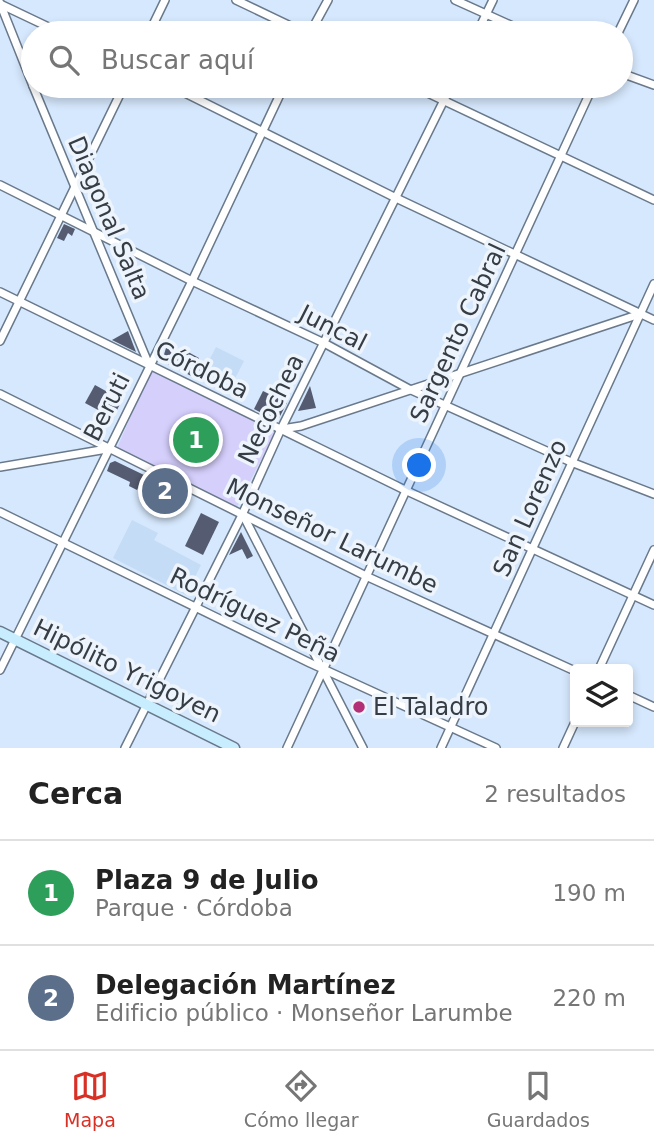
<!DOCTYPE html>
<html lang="es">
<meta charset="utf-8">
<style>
:root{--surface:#fff;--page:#f6f6f6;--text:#222;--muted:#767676;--line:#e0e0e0;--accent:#d93025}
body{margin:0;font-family:"DejaVu Sans",sans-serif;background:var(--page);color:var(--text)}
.controls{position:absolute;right:21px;bottom:21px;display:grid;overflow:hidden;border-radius:7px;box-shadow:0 4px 10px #0003}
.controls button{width:63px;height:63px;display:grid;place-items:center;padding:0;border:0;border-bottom:2px solid var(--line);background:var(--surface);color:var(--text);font:35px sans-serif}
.you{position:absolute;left:420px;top:466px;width:24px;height:24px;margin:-18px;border:5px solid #fff;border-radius:50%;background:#1a73e8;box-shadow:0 0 0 10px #1a73e833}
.badge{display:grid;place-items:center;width:46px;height:46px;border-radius:50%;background:var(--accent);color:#fff;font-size:23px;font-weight:700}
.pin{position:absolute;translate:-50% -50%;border:4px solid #fff;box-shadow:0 2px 7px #0006}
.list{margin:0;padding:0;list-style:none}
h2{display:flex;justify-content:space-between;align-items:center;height:91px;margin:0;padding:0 28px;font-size:30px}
h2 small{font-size:23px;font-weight:400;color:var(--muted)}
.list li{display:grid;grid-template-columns:46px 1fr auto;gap:21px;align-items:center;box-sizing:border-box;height:105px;padding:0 28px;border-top:2px solid var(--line)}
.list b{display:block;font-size:26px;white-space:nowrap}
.list p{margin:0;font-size:23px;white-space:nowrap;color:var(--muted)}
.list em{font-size:23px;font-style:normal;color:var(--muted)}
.icon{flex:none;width:38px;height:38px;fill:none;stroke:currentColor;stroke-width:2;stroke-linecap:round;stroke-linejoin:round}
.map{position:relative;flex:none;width:654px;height:748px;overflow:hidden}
.search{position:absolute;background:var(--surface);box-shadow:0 4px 10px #0003;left:21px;right:21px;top:21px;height:77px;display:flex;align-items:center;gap:18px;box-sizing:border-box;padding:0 24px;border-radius:38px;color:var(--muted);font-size:26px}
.sheet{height:301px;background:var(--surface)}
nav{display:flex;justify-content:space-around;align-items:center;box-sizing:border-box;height:98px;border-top:2px solid var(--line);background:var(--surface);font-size:19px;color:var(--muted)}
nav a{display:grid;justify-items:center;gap:4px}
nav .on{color:var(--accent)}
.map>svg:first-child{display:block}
.built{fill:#c5dcf6}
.green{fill:#d5cffc}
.building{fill:#555b70}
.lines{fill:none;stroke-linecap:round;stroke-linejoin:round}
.street-casing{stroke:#69798b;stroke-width:10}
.secondary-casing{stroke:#69798b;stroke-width:13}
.street{stroke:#fff;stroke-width:7}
.secondary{stroke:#c8edfe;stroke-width:10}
.poi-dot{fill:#b33077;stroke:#edf4fc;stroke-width:2.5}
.labels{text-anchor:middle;stroke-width:7;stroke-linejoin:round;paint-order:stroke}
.street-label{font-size:24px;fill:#363d45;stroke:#edf4fc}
.poi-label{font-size:24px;fill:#363d45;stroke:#edf4fc;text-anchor:start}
</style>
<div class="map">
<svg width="654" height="748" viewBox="0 0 654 748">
<rect width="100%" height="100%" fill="#d6e8fd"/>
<g class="built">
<path d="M 216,347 L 244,361 L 227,394 L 199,380 Z"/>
<path d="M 132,520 L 158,533 L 154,540 L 201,565 L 186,595 L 113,558 Z"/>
</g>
<path class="green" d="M 151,370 L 276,431 L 237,507 L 117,448 Z"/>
<g class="building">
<path d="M 64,224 L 75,229 L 72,236 L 68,233 L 64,241 L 57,238 Z"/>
<path d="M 128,331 L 136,352 L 112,340 Z"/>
<path d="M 166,348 L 178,354 L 181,348 L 199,358 L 195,365 L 205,370 L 199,380 L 162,361 Z"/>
<path d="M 95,385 L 122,400 L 113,418 L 85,403 Z"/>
<path d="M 310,386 L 316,408 L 298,411 Z"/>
<path d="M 263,391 L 287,403 L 279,418 L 275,420 L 254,409 Z"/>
<path d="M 115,461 L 144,475 L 137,490 L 129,486 L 130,482 L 107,471 L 110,463 Z"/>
<path d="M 163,485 L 171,490 L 162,509 L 153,505 Z"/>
<path d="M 201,513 L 219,522 L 203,555 L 185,546 Z"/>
<path d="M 241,532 L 253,556 L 247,559 L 242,549 L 229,555 Z"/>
</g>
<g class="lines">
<defs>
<g id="street">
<path d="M 236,0 L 305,33"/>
<path d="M 455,0 L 528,33"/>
<path d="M 0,3 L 33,86"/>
<path d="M 0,4 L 61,33"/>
<path d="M 149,33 L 165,0"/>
<path d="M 310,33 L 328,0"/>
<path d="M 477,33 L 493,0"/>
<path d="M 618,33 L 634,0"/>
<path d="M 621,73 L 654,85"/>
<path d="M 33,86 L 149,365"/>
<path d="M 171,86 L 396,198 L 654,320"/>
<path d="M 413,86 L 654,200"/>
<path d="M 0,185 L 192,281 L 324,343 L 409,389 L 571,462 L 654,494"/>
<path d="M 0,292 L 407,491 L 654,605"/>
<path d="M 0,341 L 124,86"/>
<path d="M 0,394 L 368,577 L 575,671"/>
<path d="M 282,429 L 301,426 L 640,314"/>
<path d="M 0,467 L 107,449"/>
<path d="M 0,512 L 310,663 L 496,748"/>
<path d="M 243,515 L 363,748"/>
<path d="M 599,669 L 654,550"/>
<path d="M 0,670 L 192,281 L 284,86"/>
<path d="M 628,695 L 654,707"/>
<path d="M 125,748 L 242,515 L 281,429 L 451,86"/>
<path d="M 287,748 L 593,86"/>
<path d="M 441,748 L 654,284"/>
<path d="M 563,748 L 575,722"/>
</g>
<path id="secondary" d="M 0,632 L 234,748"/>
</defs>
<use href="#street" class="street-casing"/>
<use href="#secondary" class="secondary-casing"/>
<use href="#street" class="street"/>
<use href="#secondary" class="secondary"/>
</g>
<circle class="poi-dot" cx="359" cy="707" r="7"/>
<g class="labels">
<g class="street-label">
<text transform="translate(109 218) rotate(67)" y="8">Diagonal Salta</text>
<text transform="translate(333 328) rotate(27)" y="8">Juncal</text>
<text transform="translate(458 333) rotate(-65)" y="8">Sargento Cabral</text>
<text transform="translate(202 370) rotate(26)" y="8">Córdoba</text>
<text transform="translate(107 407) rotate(-63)" y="8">Beruti</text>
<text transform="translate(271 409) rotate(-64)" y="8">Necochea</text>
<text transform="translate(530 508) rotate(-66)" y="8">San Lorenzo</text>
<text transform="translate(332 536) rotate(26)" y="8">Monseñor Larumbe</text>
<text transform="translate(255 615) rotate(26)" y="8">Rodríguez Peña</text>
<text transform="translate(127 671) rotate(26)" y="8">Hipólito Yrigoyen</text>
</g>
<g class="poi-label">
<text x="373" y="715">El Taladro</text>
</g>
</g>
</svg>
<div class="controls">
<button><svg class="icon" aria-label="layers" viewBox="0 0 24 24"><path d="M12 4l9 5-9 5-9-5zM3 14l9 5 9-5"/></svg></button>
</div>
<div class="you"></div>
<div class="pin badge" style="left:196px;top:440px;background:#2e9e5b">1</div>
<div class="pin badge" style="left:165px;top:491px;background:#5c6f8a">2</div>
<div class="search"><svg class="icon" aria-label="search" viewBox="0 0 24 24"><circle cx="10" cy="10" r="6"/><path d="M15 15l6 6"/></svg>Buscar aquí</div>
</div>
<section class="sheet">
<h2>Cerca<small>2 resultados</small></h2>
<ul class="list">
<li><span class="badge" style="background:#2e9e5b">1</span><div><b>Plaza 9 de Julio</b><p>Parque · Córdoba</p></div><em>190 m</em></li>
<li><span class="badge" style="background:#5c6f8a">2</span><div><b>Delegación Martínez</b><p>Edificio público · Monseñor Larumbe</p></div><em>220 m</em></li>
</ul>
</section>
<nav>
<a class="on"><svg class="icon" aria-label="map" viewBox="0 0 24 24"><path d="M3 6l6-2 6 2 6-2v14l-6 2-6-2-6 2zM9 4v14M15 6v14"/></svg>Mapa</a>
<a><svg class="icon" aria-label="directions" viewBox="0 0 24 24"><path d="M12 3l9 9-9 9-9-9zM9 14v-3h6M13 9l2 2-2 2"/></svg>Cómo llegar</a>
<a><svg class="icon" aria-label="saved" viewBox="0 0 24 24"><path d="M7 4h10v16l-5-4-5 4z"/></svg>Guardados</a>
</nav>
